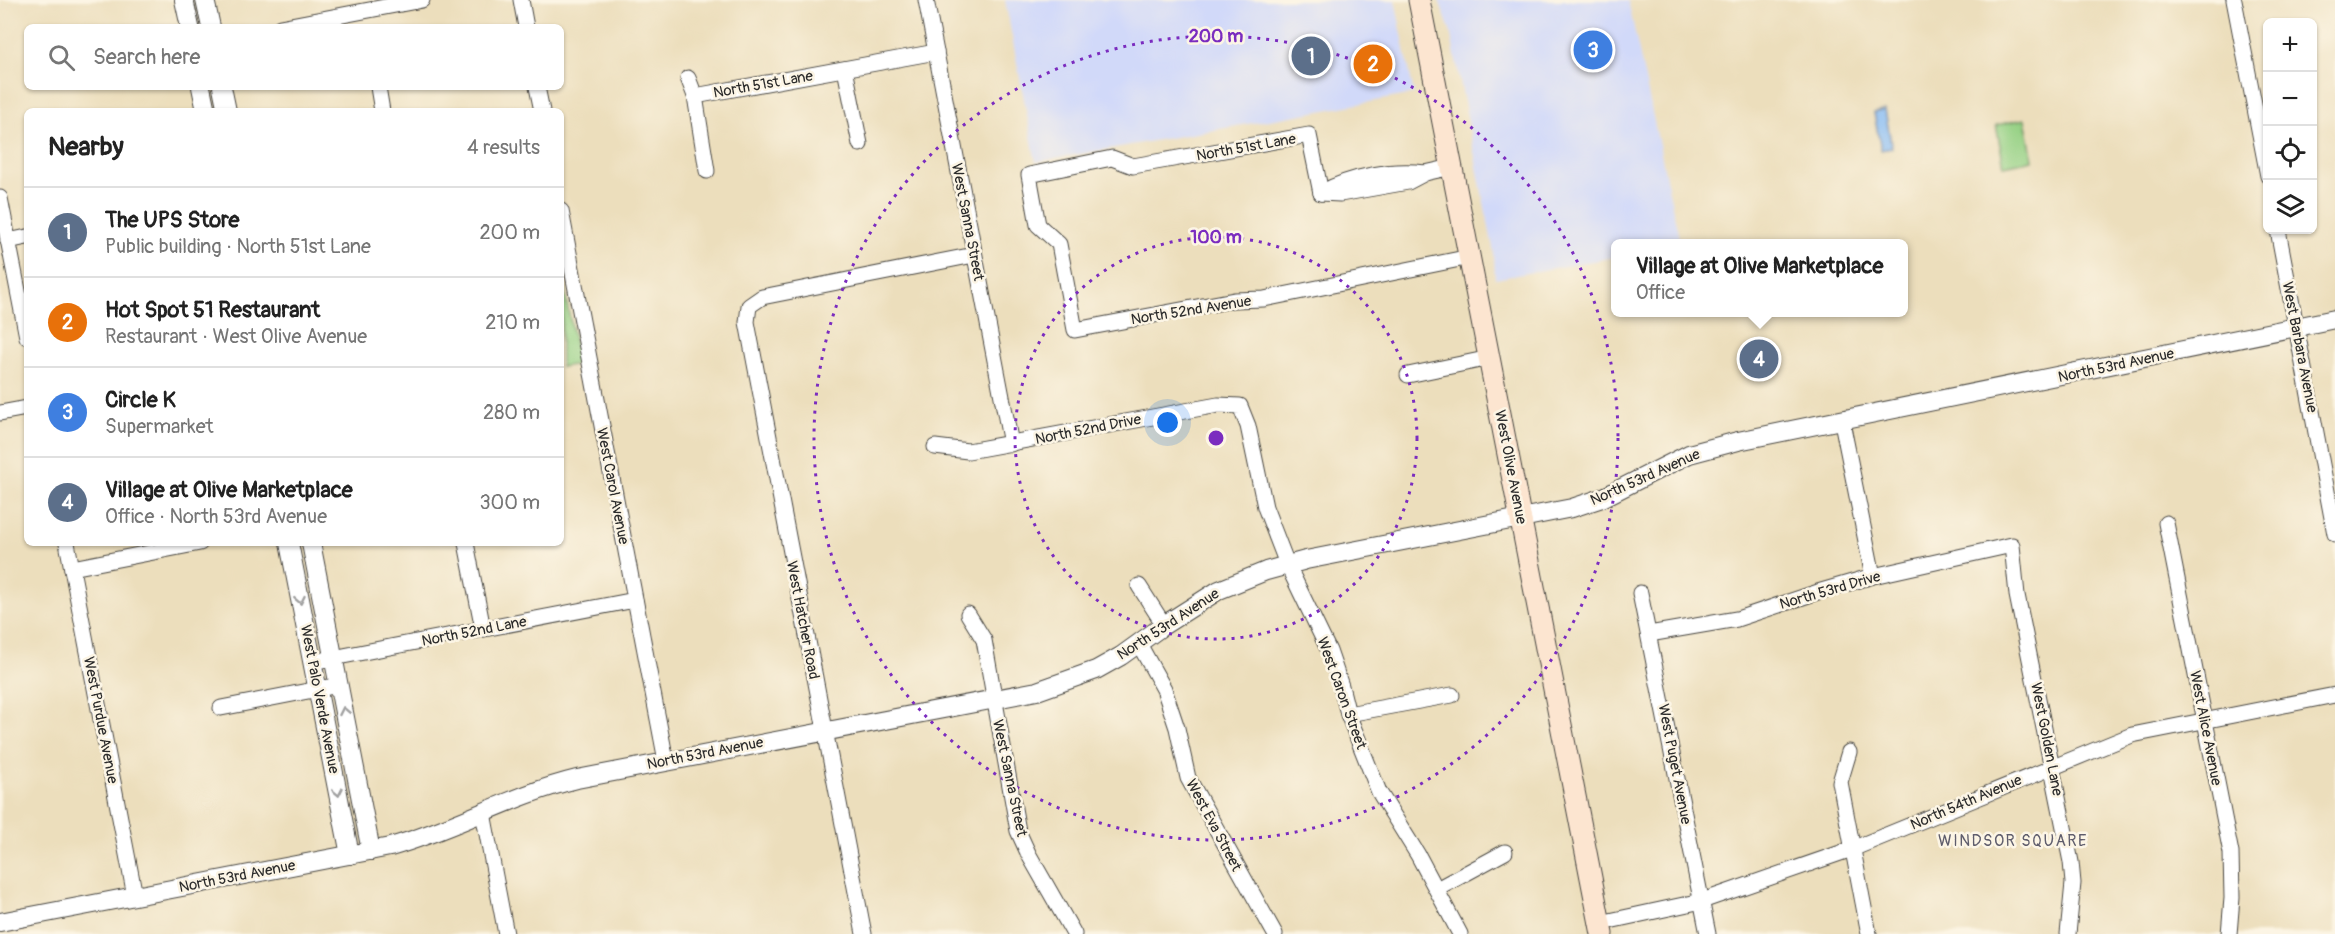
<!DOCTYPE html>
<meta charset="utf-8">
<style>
:root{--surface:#fff;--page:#f6f6f6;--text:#222;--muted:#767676;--line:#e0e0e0;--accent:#d93025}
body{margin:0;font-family:Pangolin,sans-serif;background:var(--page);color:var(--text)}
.controls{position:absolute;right:18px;top:18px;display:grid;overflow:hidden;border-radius:9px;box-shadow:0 2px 4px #0004}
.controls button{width:54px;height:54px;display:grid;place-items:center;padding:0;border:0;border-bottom:2px solid var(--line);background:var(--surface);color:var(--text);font:30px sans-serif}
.you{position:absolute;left:1168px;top:423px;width:21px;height:21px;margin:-15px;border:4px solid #fff;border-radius:50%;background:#1a73e8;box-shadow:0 0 0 9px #1a73e833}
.badge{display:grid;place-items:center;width:39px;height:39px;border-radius:50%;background:var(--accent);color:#fff;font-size:20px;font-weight:700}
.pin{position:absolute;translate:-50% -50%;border:3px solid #fff;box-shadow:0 2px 6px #0006}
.popup{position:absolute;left:1611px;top:239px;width:297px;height:78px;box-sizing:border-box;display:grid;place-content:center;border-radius:9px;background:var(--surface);filter:drop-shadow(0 2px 4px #0005);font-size:20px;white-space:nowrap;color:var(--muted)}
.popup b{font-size:22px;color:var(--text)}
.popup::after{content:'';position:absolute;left:50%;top:100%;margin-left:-12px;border:12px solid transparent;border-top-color:var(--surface)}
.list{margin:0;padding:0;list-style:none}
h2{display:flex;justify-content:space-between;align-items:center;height:78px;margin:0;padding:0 24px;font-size:26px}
h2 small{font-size:20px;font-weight:400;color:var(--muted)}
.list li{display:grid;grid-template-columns:39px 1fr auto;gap:18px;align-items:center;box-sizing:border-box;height:90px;padding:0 24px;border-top:2px solid var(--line)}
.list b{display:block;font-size:22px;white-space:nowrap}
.list p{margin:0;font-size:20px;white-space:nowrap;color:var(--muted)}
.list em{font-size:20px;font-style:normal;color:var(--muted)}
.icon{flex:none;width:33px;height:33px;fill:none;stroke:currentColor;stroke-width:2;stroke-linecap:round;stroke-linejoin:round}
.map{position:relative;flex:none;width:2335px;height:934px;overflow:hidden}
.search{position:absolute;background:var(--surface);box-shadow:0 2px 4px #0004;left:24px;top:24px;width:540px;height:66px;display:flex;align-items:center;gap:15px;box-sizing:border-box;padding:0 21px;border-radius:9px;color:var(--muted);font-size:22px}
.panel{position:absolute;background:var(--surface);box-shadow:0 2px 4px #0004;left:24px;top:108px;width:540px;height:438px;border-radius:9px}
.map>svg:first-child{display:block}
.built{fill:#d1d9f9}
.green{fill:#96d185;stroke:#607e58;stroke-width:1.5}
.water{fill:#86bbf5;stroke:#587390;stroke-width:1.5}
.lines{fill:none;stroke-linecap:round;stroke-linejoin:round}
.minor-casing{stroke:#484641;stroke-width:17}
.tertiary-casing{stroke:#484641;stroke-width:20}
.secondary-casing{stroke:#484641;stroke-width:23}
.minor{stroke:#fff;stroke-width:15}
.tertiary{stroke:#fff;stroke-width:18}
.secondary{stroke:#fce5d0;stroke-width:21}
.oneway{stroke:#a0a0a0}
.ring{fill:none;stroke:#7b2cbf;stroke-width:3;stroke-dasharray:3 6}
.labels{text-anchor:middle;stroke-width:5;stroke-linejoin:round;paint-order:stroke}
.street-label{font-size:15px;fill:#2b2b2b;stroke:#fcf5e5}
.neighbourhood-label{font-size:16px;letter-spacing:1.5px;fill:#5f5d6c;stroke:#fcf5e5}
.centre{fill:#7b2cbf;stroke:#fcf5e5;stroke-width:3}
.ring-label{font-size:18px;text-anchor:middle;font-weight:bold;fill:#7b2cbf;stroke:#fcf5e5;stroke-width:5;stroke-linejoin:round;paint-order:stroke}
</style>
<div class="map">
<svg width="2335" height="934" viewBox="0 0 2335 934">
<rect width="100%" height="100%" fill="#fcf5e5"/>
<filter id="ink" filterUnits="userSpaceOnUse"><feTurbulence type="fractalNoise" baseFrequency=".0167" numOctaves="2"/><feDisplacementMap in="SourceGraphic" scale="12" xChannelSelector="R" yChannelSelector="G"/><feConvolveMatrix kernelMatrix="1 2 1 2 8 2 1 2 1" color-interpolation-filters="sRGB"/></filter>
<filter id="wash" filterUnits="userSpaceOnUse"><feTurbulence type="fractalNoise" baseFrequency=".008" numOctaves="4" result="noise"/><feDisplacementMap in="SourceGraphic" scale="24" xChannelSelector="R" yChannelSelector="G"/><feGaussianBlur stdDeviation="1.35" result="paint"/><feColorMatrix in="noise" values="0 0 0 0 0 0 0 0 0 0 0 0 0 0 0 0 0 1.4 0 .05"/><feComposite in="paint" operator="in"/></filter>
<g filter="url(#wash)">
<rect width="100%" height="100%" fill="#ecdebc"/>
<g class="built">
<path d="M 1005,0 L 1395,0 L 1414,94 L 1036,162 Z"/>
<path d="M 1439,0 L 1628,0 L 1680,243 L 1615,244 L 1615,257 L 1495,279 L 1494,253 L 1450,30 Z"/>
</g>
<g class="green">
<path d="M 2025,119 L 2033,160 L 2004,166 L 1996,125 Z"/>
<path d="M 561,273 L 579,364 L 561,367 Z"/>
</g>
<path class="water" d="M 1885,110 L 1892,148 L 1881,150 L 1874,113 Z"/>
</g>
<g filter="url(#ink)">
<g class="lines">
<defs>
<g id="minor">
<path d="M 521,0 L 526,27"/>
<path d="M 926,0 L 1011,444"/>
<path d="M 2234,0 L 2268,176"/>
<path d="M 280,27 L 422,0"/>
<path d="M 845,69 L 860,144"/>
<path d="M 688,78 L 695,96 L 707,171"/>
<path d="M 378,87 L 382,111"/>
<path d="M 537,87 L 542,111"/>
<path d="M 695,96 L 936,52"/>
<path d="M 1321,193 L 1309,135 L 1133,166 L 1112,158 L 1029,175 L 1038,225 L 1059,244 L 1075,330 L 1234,300 L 1264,299 L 1470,257"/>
<path d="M 1321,193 L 1340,194 L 1408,182 L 1425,173 L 1452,167"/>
<path d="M 1321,193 C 1350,176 1392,169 1425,173"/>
<path d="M 0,198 L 27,337"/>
<path d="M 561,211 L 666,761"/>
<path d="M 2278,230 L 2335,534"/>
<path d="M 8,241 L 27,237"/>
<path d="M 1408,375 L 1490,358"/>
<path d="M 0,413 L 27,408"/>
<path d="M 1842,422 L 1873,576"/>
<path d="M 935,447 L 968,451 L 1218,405 L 1240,406 L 1248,426 L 1265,507 L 1287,564 L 1329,651 L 1341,686 L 1348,714 L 1379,792 L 1418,855 L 1460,934"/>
<path d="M 2166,523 L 2231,853 L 2232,898 L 2229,934"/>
<path d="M 67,543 L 135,896"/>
<path d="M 466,543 L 483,629"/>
<path d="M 72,568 L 200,543"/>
<path d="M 1139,586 L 1164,625"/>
<path d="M 1640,593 L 1708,934"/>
<path d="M 968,614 L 984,640 L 1018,831 L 1029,855 L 1074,934"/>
<path d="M 1649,634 L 1737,619 L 1818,592 L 1873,576 L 2012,545 L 2017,595 L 2071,862 L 2073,883 L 2068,934"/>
<path d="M 1139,644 L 1164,689 L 1177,728 L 1188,778 L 1275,934"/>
<path d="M 312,662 L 635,600"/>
<path d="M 221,708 L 339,685"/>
<path d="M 1348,714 L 1452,695"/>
<path d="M 1849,752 L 1840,782 L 1869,934"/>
<path d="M 483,813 L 506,934"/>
<path d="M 1437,889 L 1505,852"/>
<path d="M 1600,923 L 1702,901 L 1852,849 L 2132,735 L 2335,695"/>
<path d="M 864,934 L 747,322 L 749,306 L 762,297 L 974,255"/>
</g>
<g id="tertiary">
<path d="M 184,0 L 190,27"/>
<path d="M 205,0 L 211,27"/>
<path d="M 201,87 L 206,111"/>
<path d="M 222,87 L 227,111"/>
<path d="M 289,543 L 350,855"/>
<path d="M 311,543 L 371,851"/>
<path d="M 0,922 L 390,847 C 455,829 511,795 577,779 L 1037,691 L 1096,670 L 1121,656 L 1164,625 L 1219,590 L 1266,571 L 1306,560 L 1572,508 L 1602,498 L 1689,454 L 1738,441 L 2335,319"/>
</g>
<path id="secondary" d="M 1419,0 L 1602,934"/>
</defs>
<use href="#minor" class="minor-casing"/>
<use href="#tertiary" class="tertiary-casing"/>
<use href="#secondary" class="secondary-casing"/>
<use href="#minor" class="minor"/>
<use href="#tertiary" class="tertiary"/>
<use href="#secondary" class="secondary"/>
</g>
<defs><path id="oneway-chevron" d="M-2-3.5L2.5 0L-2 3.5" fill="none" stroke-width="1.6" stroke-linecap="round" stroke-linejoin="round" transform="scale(1.5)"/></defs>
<g class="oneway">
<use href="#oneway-chevron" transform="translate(300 600) rotate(79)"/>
<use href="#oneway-chevron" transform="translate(344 711) rotate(-101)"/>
<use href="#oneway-chevron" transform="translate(338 792) rotate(79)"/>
</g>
</g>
<g class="ring">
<circle cx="1216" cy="438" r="201"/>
<circle cx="1216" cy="438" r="402"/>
</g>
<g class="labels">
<g class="street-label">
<text transform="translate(763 84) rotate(-10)" y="5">North 51st Lane</text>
<text transform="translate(1246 147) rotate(-10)" y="5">North 51st Lane</text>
<text transform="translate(968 222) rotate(79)" y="5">West Sanna Street</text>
<text transform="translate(1191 310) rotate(-9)" y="5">North 52nd Avenue</text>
<text transform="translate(2300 347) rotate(79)" y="5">West Barbara Avenue</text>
<text transform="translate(2116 365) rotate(-12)" y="5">North 53rd Avenue</text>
<text transform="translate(1088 429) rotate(-11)" y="5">North 52nd Drive</text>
<text transform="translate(1511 467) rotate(79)" y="5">West Olive Avenue</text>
<text transform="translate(1645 477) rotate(-24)" y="5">North 53rd Avenue</text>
<text transform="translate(613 486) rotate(79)" y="5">West Carol Avenue</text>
<text transform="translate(1830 590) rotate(-16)" y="5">North 53rd Drive</text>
<text transform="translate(803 620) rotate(79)" y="5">West Hatcher Road</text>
<text transform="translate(1168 624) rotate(-33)" y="5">North 53rd Avenue</text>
<text transform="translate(474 631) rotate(-11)" y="5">North 52nd Lane</text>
<text transform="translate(1342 693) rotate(70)" y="5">West Caron Street</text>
<text transform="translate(320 699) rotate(79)" y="5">West Palo Verde Avenue</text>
<text transform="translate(101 720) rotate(79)" y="5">West Purdue Avenue</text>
<text transform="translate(2206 728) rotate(79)" y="5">West Alice Avenue</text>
<text transform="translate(2047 739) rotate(79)" y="5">West Golden Lane</text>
<text transform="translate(705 753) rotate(-11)" y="5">North 53rd Avenue</text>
<text transform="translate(1675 764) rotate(79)" y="5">West Puget Avenue</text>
<text transform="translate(1010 778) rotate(78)" y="5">West Sanna Street</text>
<text transform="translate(1966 802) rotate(-23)" y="5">North 54th Avenue</text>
<text transform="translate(1214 825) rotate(62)" y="5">West Eva Street</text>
<text transform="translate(237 876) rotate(-11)" y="5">North 53rd Avenue</text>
</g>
<g class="neighbourhood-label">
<text x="2013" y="846">WINDSOR SQUARE</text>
</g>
</g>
<circle cx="1216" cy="438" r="9" class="centre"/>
<g class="ring-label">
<text x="1216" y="42">200 m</text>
<text x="1216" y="243">100 m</text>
</g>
</svg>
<div class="controls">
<button>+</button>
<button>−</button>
<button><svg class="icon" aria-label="locate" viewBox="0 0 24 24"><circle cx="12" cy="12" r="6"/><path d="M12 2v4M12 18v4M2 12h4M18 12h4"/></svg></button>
<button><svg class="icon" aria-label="layers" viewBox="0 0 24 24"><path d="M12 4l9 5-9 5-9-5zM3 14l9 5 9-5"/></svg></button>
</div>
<div class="you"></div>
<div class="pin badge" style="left:1311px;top:56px;background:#5c6f8a">1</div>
<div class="pin badge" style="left:1373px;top:64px;background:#e8710a">2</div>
<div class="pin badge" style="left:1593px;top:50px;background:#3f7fe0">3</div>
<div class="pin badge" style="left:1759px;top:359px;background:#5c6f8a">4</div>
<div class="popup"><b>Village at Olive Marketplace</b>Office</div>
<div class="search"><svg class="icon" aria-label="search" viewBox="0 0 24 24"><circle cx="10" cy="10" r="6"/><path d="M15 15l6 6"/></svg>Search here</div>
<section class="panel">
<h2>Nearby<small>4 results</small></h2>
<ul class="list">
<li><span class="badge" style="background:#5c6f8a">1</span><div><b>The UPS Store</b><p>Public building · North 51st Lane</p></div><em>200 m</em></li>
<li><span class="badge" style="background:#e8710a">2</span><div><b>Hot Spot 51 Restaurant</b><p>Restaurant · West Olive Avenue</p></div><em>210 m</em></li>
<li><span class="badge" style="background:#3f7fe0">3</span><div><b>Circle K</b><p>Supermarket</p></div><em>280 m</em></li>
<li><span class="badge" style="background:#5c6f8a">4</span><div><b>Village at Olive Marketplace</b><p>Office · North 53rd Avenue</p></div><em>300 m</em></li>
</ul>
</section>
</div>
